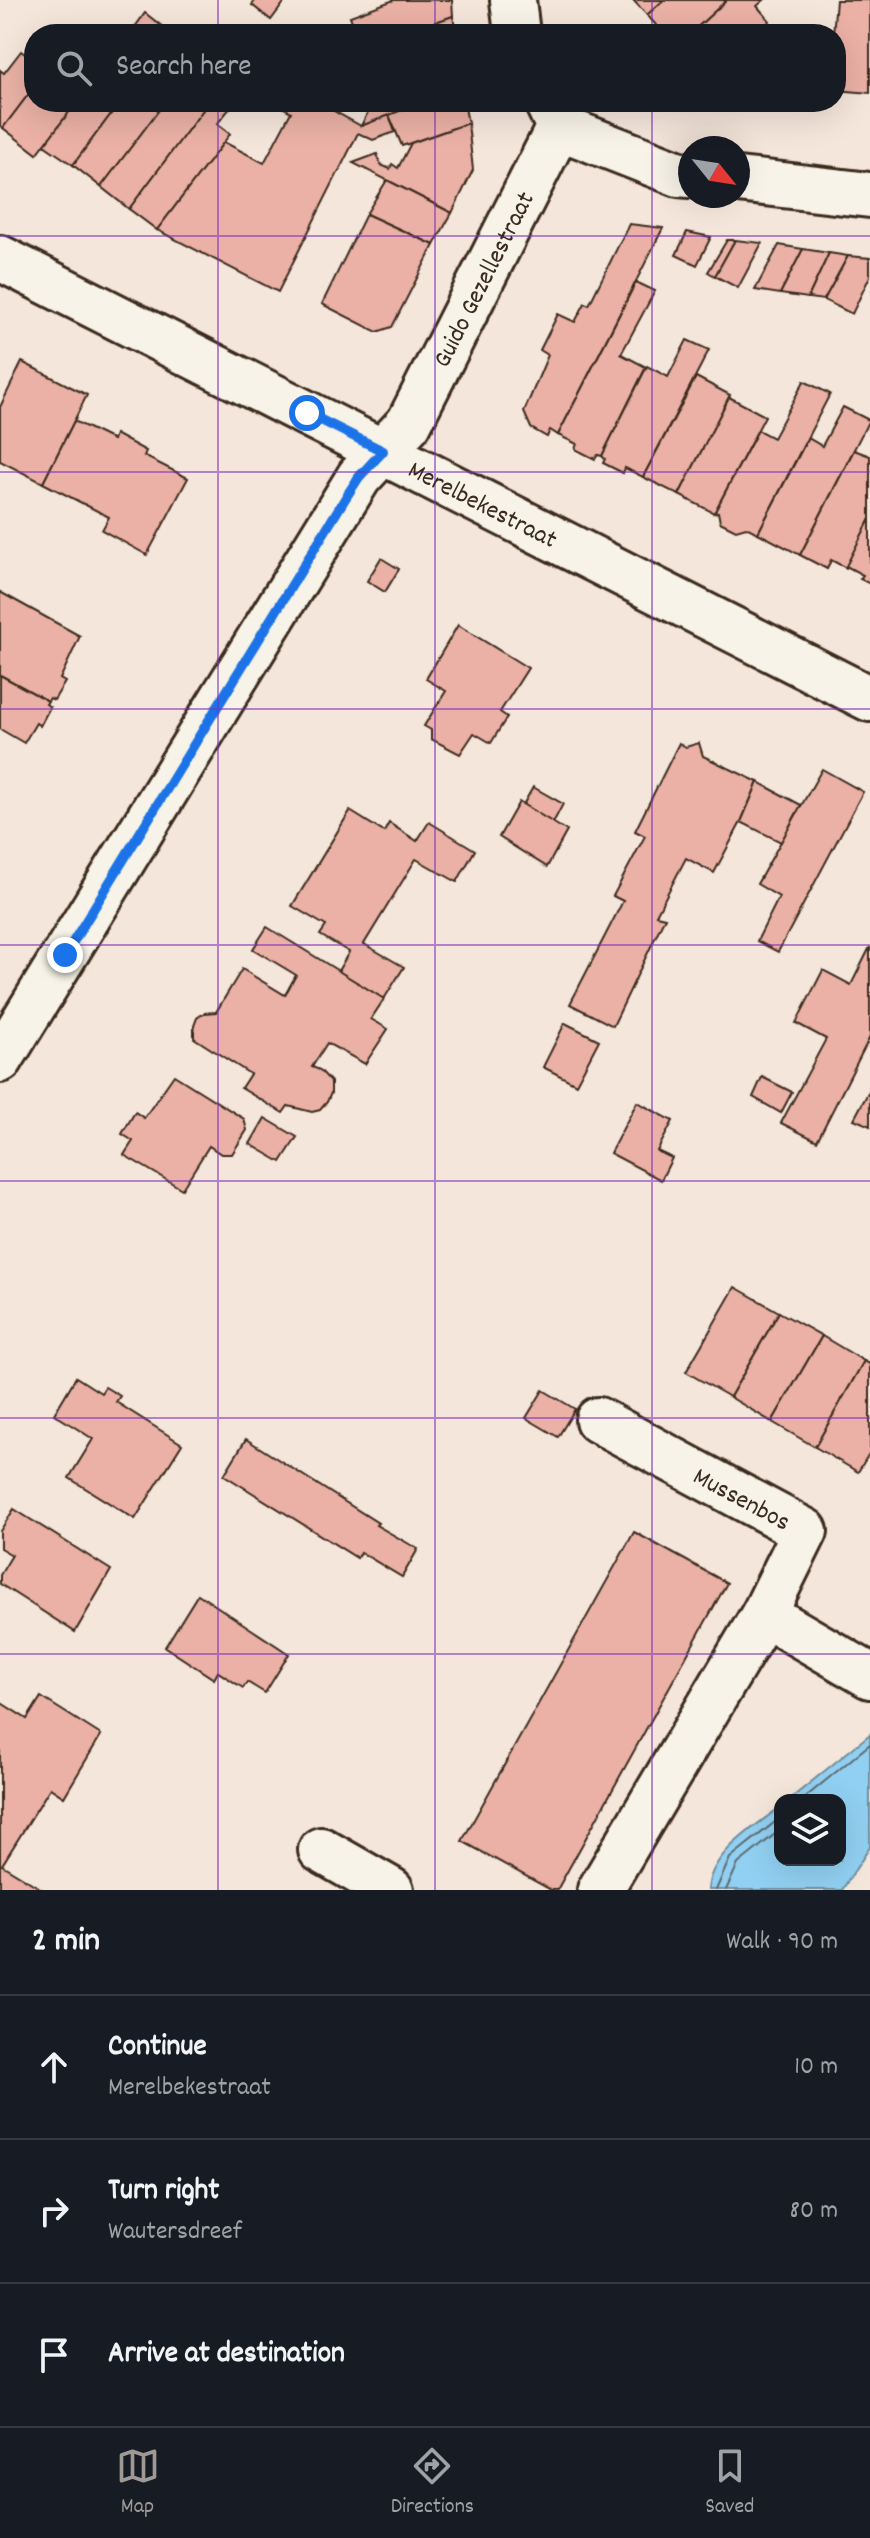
<!DOCTYPE html>
<meta charset="utf-8">
<style>
:root{--surface:#171b24;--page:#242831;--text:#f1f3f6;--muted:#9ea1a6;--line:#363941;--accent:#9f9995}
body{margin:0;font-family:Dekko,sans-serif;background:var(--page);color:var(--text)}
.controls{position:absolute;right:24px;bottom:24px;display:grid;overflow:hidden;border-radius:16px;box-shadow:0 8px 32px #0002}
.controls button{width:72px;height:72px;display:grid;place-items:center;padding:0;border:0;border-bottom:2px solid var(--line);background:var(--surface);color:var(--text);font:40px sans-serif}
.compass{position:absolute;left:678px;top:136px;width:72px;height:72px;border-radius:50%;background:var(--surface);box-shadow:0 8px 32px #0002;rotate:120deg}
.stop{position:absolute;width:24px;height:24px;margin:-18px;border:6px solid #1a73e8;border-radius:50%;background:#fff}
.stop.end{background:#1a73e8;border-color:#fff;box-shadow:0 2px 8px #0008}
.list{margin:0;padding:0;list-style:none}
h2{display:flex;justify-content:space-between;align-items:center;height:104px;margin:0;padding:0 32px;font-size:34px}
h2 small{font-size:26px;font-weight:400;color:var(--muted)}
.list li{display:grid;grid-template-columns:52px 1fr auto;gap:24px;align-items:center;box-sizing:border-box;height:144px;padding:0 32px;border-top:2px solid var(--line)}
.list b{display:block;font-size:30px;white-space:nowrap}
.list p{margin:0;font-size:26px;white-space:nowrap;color:var(--muted)}
.list em{font-size:26px;font-style:normal;color:var(--muted)}
.icon{flex:none;width:44px;height:44px;fill:none;stroke:currentColor;stroke-width:2;stroke-linecap:round;stroke-linejoin:round}
.map{position:relative;flex:none;width:870px;height:1890px;overflow:hidden}
.search{position:absolute;background:var(--surface);box-shadow:0 8px 32px #0002;left:24px;right:24px;top:24px;height:88px;display:flex;align-items:center;gap:20px;box-sizing:border-box;padding:0 28px;border-radius:32px;color:var(--muted);font-size:30px}
.sheet{height:536px;background:var(--surface)}
nav{display:flex;justify-content:space-around;align-items:center;box-sizing:border-box;height:112px;border-top:2px solid var(--line);background:var(--surface);font-size:22px;color:var(--muted)}
nav a{display:grid;justify-items:center;gap:4px}
nav .on{color:var(--accent)}
.map>svg:first-child{display:block}
.water{fill:#91d0f2;stroke:#6f8e9d;stroke-width:2}
.lines{fill:none;stroke-linecap:round;stroke-linejoin:round}
.shore{stroke:#5d6c73;stroke-width:2}
.building{fill:#ebb1a6;stroke:#3b2a1e;stroke-width:2}
.street-casing{stroke:#3b2a1e;stroke-width:50}
.secondary-casing{stroke:#3b2a1e;stroke-width:50}
.street{stroke:#f7f3e8;stroke-width:44}
.secondary{stroke:#f7f3e8;stroke-width:44}
.route{stroke:#1a73e8;stroke-width:10}
.grid{fill:none;stroke:#7b2cbf;stroke-width:2;stroke-opacity:0.55}
.labels{text-anchor:middle;stroke-width:7;stroke-linejoin:round;paint-order:stroke}
.street-label{font-size:26px;fill:#3b2a1e;stroke:#f7f3e8}
</style>
<div class="map">
<svg width="870" height="1890" viewBox="0 0 870 1890">
<rect width="100%" height="100%" fill="#f5e6db"/>
<filter id="ink" filterUnits="userSpaceOnUse"><feTurbulence type="fractalNoise" baseFrequency=".0125" numOctaves="2"/><feDisplacementMap in="SourceGraphic" scale="16" xChannelSelector="R" yChannelSelector="G"/><feConvolveMatrix kernelMatrix="1 2 1 2 8 2 1 2 1" color-interpolation-filters="sRGB"/></filter>
<g filter="url(#ink)">
<path class="water" d="M 870,1734 L 870,1847 L 842,1890 L 708,1890 C 710,1853 754,1828 780,1807 L 780,1860 L 840,1860 L 840,1800 L 789,1800 Z"/>
<g class="lines">
<g class="shore">
<path d="M 802,1800 L 870,1744"/>
<path d="M 716,1890 L 730,1858 L 780,1818"/>
<path d="M 726,1890 L 738,1864 L 780,1830"/>
</g>
</g>
<g class="building">
<path d="M 256,0 L 286,0 L 271,20 L 252,5 Z"/>
<path d="M 394,0 L 452,0 L 453,16 L 401,34 L 349,34 L 356,32 L 350,16 Z"/>
<path d="M 633,0 L 664,0 L 647,15 Z"/>
<path d="M 664,0 L 727,0 L 690,34 L 664,34 L 647,15 Z"/>
<path d="M 727,0 L 764,0 L 757,6 L 770,21 L 755,34 L 690,34 Z"/>
<path d="M 836,0 L 870,0 L 870,93 L 836,90 L 836,34 L 833,34 Z"/>
<path d="M 145,13 L 172,34 L 130,34 Z"/>
<path d="M 453,16 L 456,34 L 401,34 Z"/>
<path d="M 34,48 L 34,87 L 3,128 L 0,126 L 0,70 L 4,73 L 21,51 L 28,56 Z"/>
<path d="M 34,87 L 34,102 L 77,102 L 37,154 L 3,128 Z"/>
<path d="M 77,102 L 120,102 L 73,165 L 44,145 Z"/>
<path d="M 120,102 L 165,102 L 101,187 L 73,165 Z"/>
<path d="M 165,102 L 209,102 L 129,209 L 101,187 Z"/>
<path d="M 209,102 L 235,102 L 217,124 L 230,134 L 157,230 L 129,209 Z"/>
<path d="M 273,102 L 324,102 L 325,106 L 361,126 L 389,115 L 395,132 L 373,140 L 358,133 L 278,292 L 157,230 L 224,142 L 264,163 L 291,112 Z"/>
<path d="M 373,102 L 423,102 L 361,126 Z"/>
<path d="M 423,102 L 464,102 L 468,123 L 402,146 L 389,115 Z"/>
<path d="M 468,123 L 473,170 L 452,213 L 353,163 L 377,154 L 381,165 L 390,169 L 392,164 L 398,168 L 411,143 Z"/>
<path d="M 387,180 L 452,213 L 434,245 L 366,214 Z"/>
<path d="M 366,214 L 434,245 L 392,327 L 377,332 L 322,304 Z"/>
<path d="M 629,224 L 663,228 L 558,435 L 550,430 L 547,437 L 531,428 L 524,412 L 548,355 L 540,350 L 558,314 L 575,322 L 585,303 L 589,305 Z"/>
<path d="M 687,232 L 711,237 L 697,265 L 676,255 Z"/>
<path d="M 727,240 L 735,240 L 715,276 L 708,272 Z"/>
<path d="M 735,240 L 762,243 L 738,288 L 715,276 Z"/>
<path d="M 779,245 L 803,249 L 780,294 L 755,290 Z"/>
<path d="M 803,249 L 829,253 L 808,298 L 780,294 Z"/>
<path d="M 829,253 L 848,256 L 824,300 L 808,298 Z"/>
<path d="M 848,256 L 870,258 L 870,276 L 852,314 L 824,300 Z"/>
<path d="M 636,282 L 655,291 L 621,354 L 646,367 L 602,456 L 598,455 L 595,459 L 575,449 L 577,444 L 558,435 Z"/>
<path d="M 687,340 L 709,350 L 643,477 L 625,468 L 623,473 L 603,463 L 605,459 L 602,456 L 647,366 L 668,377 Z"/>
<path d="M 22,362 L 87,395 L 43,483 L 0,461 L 0,407 Z"/>
<path d="M 696,377 L 730,395 L 679,495 L 643,477 Z"/>
<path d="M 804,381 L 830,394 L 758,533 L 746,527 L 736,530 L 720,522 L 718,512 L 714,513 L 758,430 L 773,438 Z"/>
<path d="M 729,397 L 765,416 L 714,513 L 679,495 Z"/>
<path d="M 843,407 L 869,420 L 800,555 L 758,533 L 808,438 L 822,446 Z"/>
<path d="M 74,421 L 113,440 L 115,434 L 146,451 L 144,456 L 188,478 L 147,555 L 102,530 L 109,517 L 43,483 Z"/>
<path d="M 854,450 L 870,456 L 870,519 L 846,568 L 831,560 L 827,569 L 800,555 Z"/>
<path d="M 870,519 L 870,584 L 860,579 L 863,575 L 846,566 Z"/>
<path d="M 381,558 L 399,569 L 385,592 L 367,581 Z"/>
<path d="M 0,592 L 80,636 L 60,679 L 65,682 L 54,700 L 50,698 L 48,701 L 0,675 Z"/>
<path d="M 458,625 L 528,668 L 500,712 L 507,717 L 491,743 L 474,733 L 460,754 L 431,739 L 431,730 L 424,726 L 446,691 L 426,679 Z"/>
<path d="M 0,675 L 48,701 L 46,704 L 50,707 L 40,726 L 36,723 L 24,743 L 0,729 Z"/>
<path d="M 679,743 L 686,747 L 699,743 L 703,756 L 758,782 L 741,822 L 714,873 L 686,858 L 656,915 L 665,917 L 613,1026 L 570,1004 L 623,901 L 613,896 L 645,836 L 635,831 Z"/>
<path d="M 822,769 L 863,792 L 778,952 L 757,941 L 779,897 L 757,884 Z"/>
<path d="M 758,782 L 801,805 L 781,842 L 741,822 Z"/>
<path d="M 533,787 L 563,804 L 553,823 L 523,805 Z"/>
<path d="M 519,802 L 567,831 L 547,867 L 499,837 Z"/>
<path d="M 350,811 L 384,832 L 389,823 L 417,841 L 429,822 L 475,850 L 457,882 L 416,859 L 364,944 L 404,967 L 384,999 L 338,971 L 349,952 L 320,935 L 326,926 L 292,906 Z"/>
<path d="M 267,927 L 384,999 L 371,1019 L 388,1029 L 365,1064 L 327,1043 L 312,1067 L 320,1070 L 331,1082 L 331,1093 L 327,1102 L 320,1110 L 312,1112 L 288,1106 L 283,1113 L 241,1088 L 250,1074 L 194,1038 L 194,1026 L 197,1018 L 204,1013 L 216,1012 L 242,969 L 285,995 L 296,975 L 253,949 Z"/>
<path d="M 870,947 L 870,1037 L 817,1141 L 781,1123 L 826,1039 L 796,1023 L 823,970 L 851,985 Z"/>
<path d="M 565,1023 L 599,1040 L 576,1084 L 543,1067 Z"/>
<path d="M 174,1075 L 244,1119 L 247,1130 L 232,1154 L 221,1154 L 209,1146 L 182,1189 L 124,1155 L 133,1141 L 122,1134 L 135,1112 L 144,1118 Z"/>
<path d="M 762,1077 L 792,1092 L 781,1113 L 753,1097 Z"/>
<path d="M 869,1091 L 870,1092 L 870,1126 L 854,1119 Z"/>
<path d="M 637,1102 L 673,1121 L 657,1151 L 672,1158 L 661,1180 L 610,1153 Z"/>
<path d="M 265,1118 L 297,1137 L 281,1162 L 250,1144 Z"/>
<path d="M 735,1287 L 779,1312 L 730,1397 L 686,1372 Z"/>
<path d="M 779,1312 L 822,1336 L 772,1422 L 730,1397 Z"/>
<path d="M 822,1336 L 864,1361 L 815,1447 L 772,1422 Z"/>
<path d="M 864,1361 L 870,1364 L 870,1452 L 858,1472 L 815,1447 Z"/>
<path d="M 76,1377 L 101,1393 L 105,1387 L 120,1396 L 116,1402 L 182,1444 L 135,1519 L 69,1478 L 93,1439 L 54,1414 Z"/>
<path d="M 543,1390 L 575,1409 L 558,1437 L 526,1418 Z"/>
<path d="M 246,1439 L 378,1523 L 376,1525 L 418,1549 L 402,1577 L 360,1552 L 357,1558 L 224,1475 Z"/>
<path d="M 14,1509 L 111,1570 L 75,1632 L 0,1584 L 0,1575 L 12,1555 L 0,1548 L 0,1531 Z"/>
<path d="M 634,1532 L 727,1583 L 557,1890 L 551,1890 L 462,1841 Z"/>
<path d="M 198,1594 L 289,1654 L 265,1693 L 247,1682 L 243,1688 L 218,1672 L 214,1679 L 165,1647 Z"/>
<path d="M 41,1697 L 101,1735 L 64,1797 L 50,1788 L 2,1865 L 43,1890 L 0,1890 L 0,1702 L 27,1719 Z"/>
</g>
<g class="lines">
<defs>
<g id="street">
<path d="M 513,0 L 517,34"/>
<path d="M 559,127 L 679,174 L 690,175"/>
<path d="M 738,180 L 870,195"/>
<path id="s1" d="M 0,1060 L 359,477 L 409,423 L 559,127 L 547,102"/>
<path id="s2" d="M 598,1420 L 805,1531 L 764,1614 L 600,1890"/>
<path d="M 764,1614 L 870,1676"/>
<path d="M 321,1850 L 391,1890"/>
</g>
<g id="secondary">
<path id="s3" d="M 0,258 L 870,699"/>
</g>
</defs>
<use href="#street" class="street-casing"/>
<use href="#secondary" class="secondary-casing"/>
<use href="#street" class="street"/>
<use href="#secondary" class="secondary"/>
</g>
</g>
<g class="lines" filter="url(#ink)">
<path class="route" d="M 65,955 L 346,497 L 359,477 L 383,451 L 307,413"/>
</g>
<path class="grid" d="M 218,0 L 218,34M 435,0 L 435,34M 652,0 L 652,34M 218,102 L 218,1890M 435,102 L 435,1890M 652,102 L 652,1890M 0,236 L 870,236M 0,472 L 870,472M 0,709 L 870,709M 0,945 L 870,945M 0,1181 L 870,1181M 0,1418 L 870,1418M 0,1654 L 870,1654"/>
<g class="labels">
<g class="street-label">
<text dy="9" stroke="none"><textPath href="#s1" startOffset="920">Guido Gezellestraat</textPath></text>
<text dy="9" stroke="none"><textPath href="#s3" startOffset="542">Merelbekestraat</textPath></text>
<text dy="9" stroke="none"><textPath href="#s2" startOffset="164">Mussenbos</textPath></text>
</g>
</g>
</svg>
<div class="controls">
<button><svg class="icon" aria-label="layers" viewBox="0 0 24 24"><path d="M12 4l9 5-9 5-9-5zM3 14l9 5 9-5"/></svg></button>
</div>
<svg class="compass" viewBox="-18 -18 36 36"><path d="M0-13l5 13h-10z" fill="#e53935"/><path d="M0 13l5-13h-10z" fill="#9ea1a6"/></svg>
<div class="stop" style="left:307px;top:413px"></div>
<div class="stop end" style="left:65px;top:955px"></div>
<div class="search"><svg class="icon" aria-label="search" viewBox="0 0 24 24"><circle cx="10" cy="10" r="6"/><path d="M15 15l6 6"/></svg>Search here</div>
</div>
<section class="sheet">
<h2>2 min<small>Walk · 90 m</small></h2>
<ul class="list">
<li><svg class="icon" aria-label="ahead" viewBox="0 0 24 24"><path d="M12 20V5M6 11l6-6 6 6"/></svg><div><b>Continue</b><p>Merelbekestraat</p></div><em>10 m</em></li>
<li><svg class="icon" aria-label="right" viewBox="0 0 24 24"><path d="M7 20v-9h11M14 6l5 5-5 5"/></svg><div><b>Turn right</b><p>Wautersdreef</p></div><em>80 m</em></li>
<li><svg class="icon" aria-label="arrive" viewBox="0 0 24 24"><path d="M6 21V4h12l-3 4 3 4H6"/></svg><div><b>Arrive at destination</b></div></li>
</ul>
</section>
<nav>
<a class="on"><svg class="icon" aria-label="map" viewBox="0 0 24 24"><path d="M3 6l6-2 6 2 6-2v14l-6 2-6-2-6 2zM9 4v14M15 6v14"/></svg>Map</a>
<a><svg class="icon" aria-label="directions" viewBox="0 0 24 24"><path d="M12 3l9 9-9 9-9-9zM9 14v-3h6M13 9l2 2-2 2"/></svg>Directions</a>
<a><svg class="icon" aria-label="saved" viewBox="0 0 24 24"><path d="M7 4h10v16l-5-4-5 4z"/></svg>Saved</a>
</nav>
